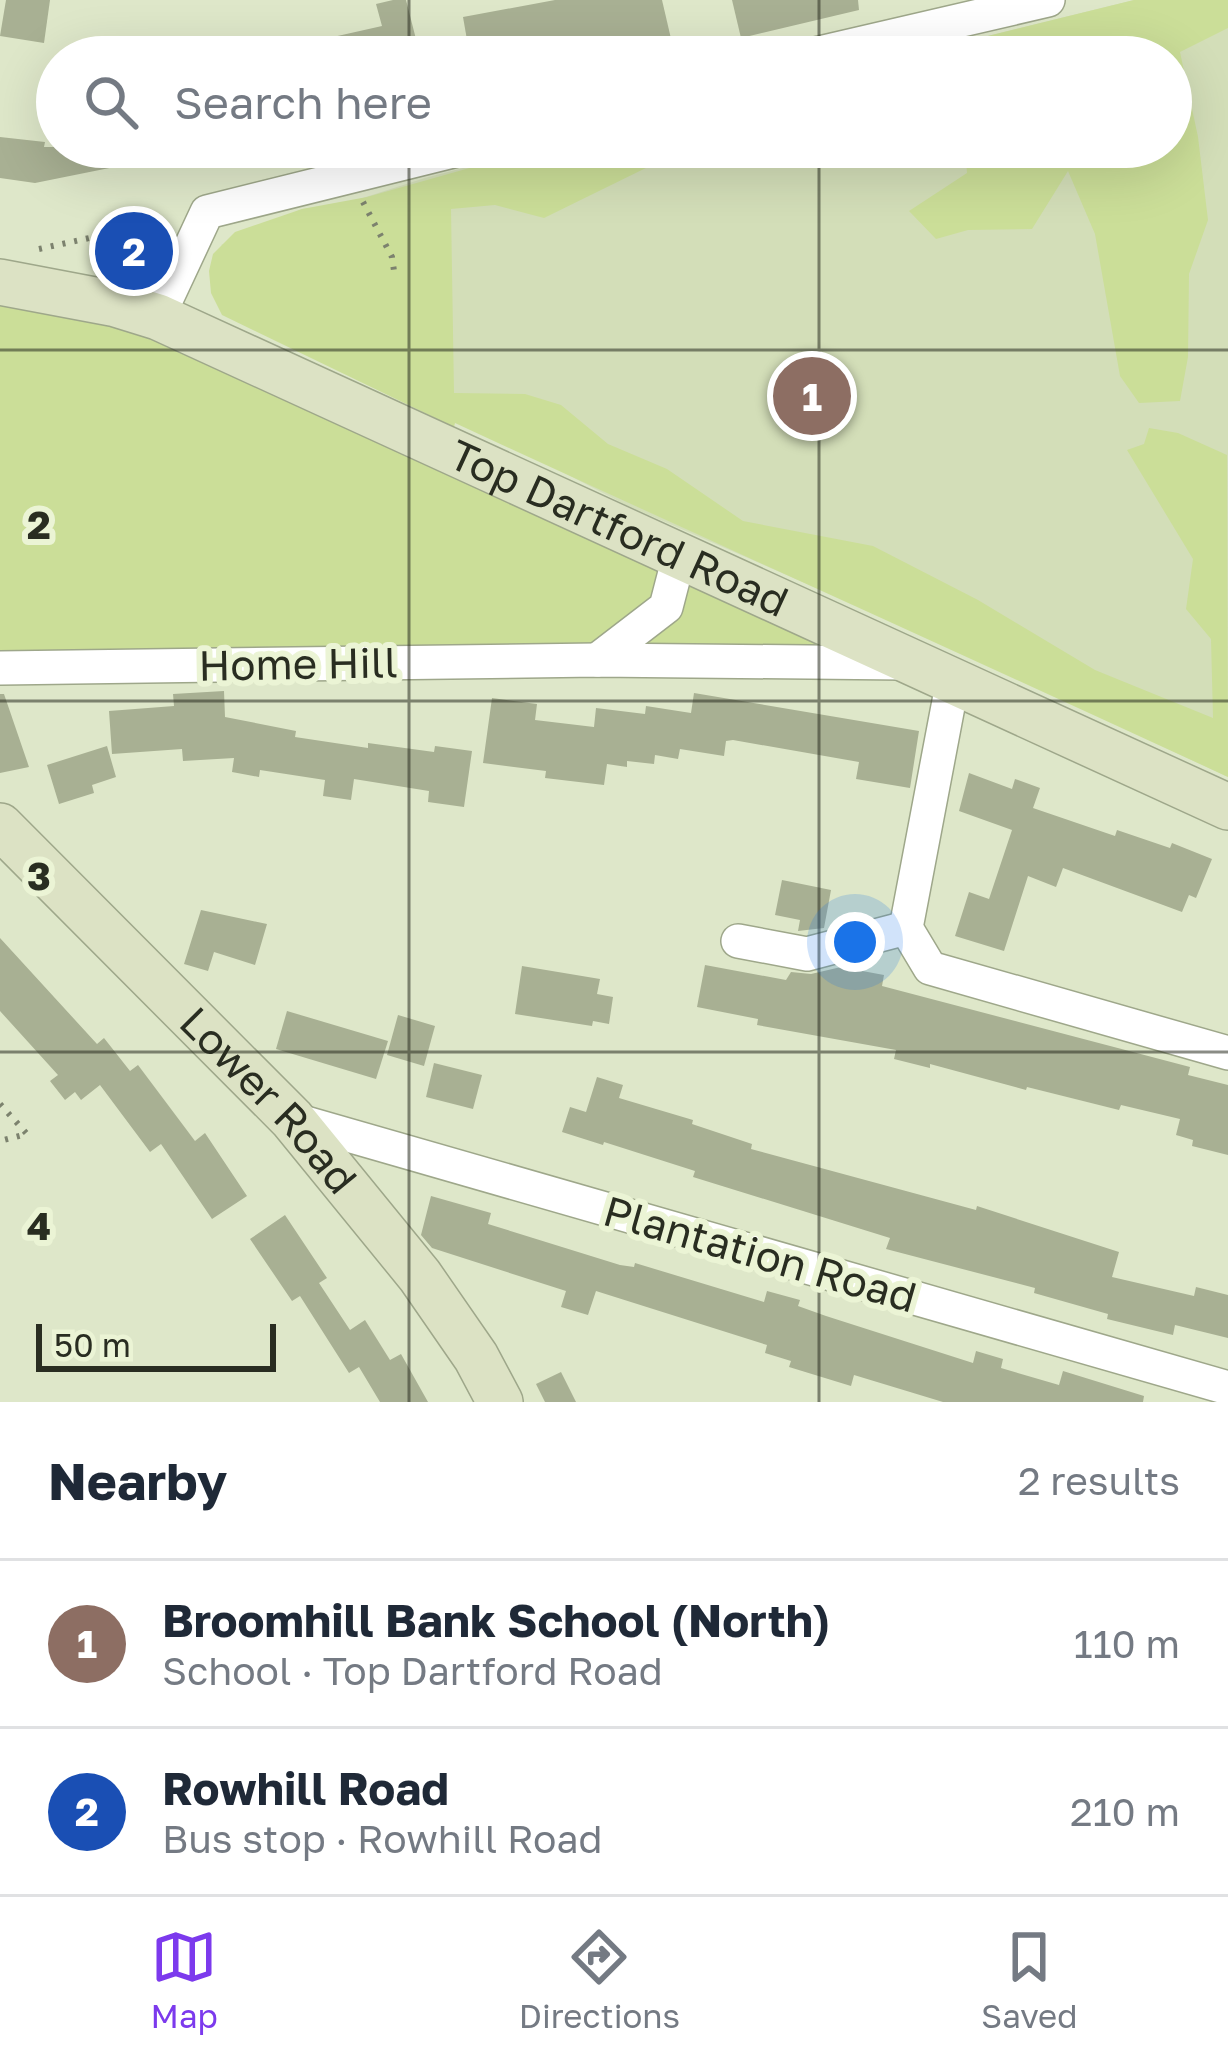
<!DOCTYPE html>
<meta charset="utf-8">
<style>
:root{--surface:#fff;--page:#f2f2f3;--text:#1f2937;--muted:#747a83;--line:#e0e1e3;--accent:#7c3aed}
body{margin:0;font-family:"Golos Text",sans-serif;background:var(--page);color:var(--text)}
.scale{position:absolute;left:36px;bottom:30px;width:240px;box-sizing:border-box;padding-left:12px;border:6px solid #292d21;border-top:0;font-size:33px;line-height:42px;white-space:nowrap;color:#292d21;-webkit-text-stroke:9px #ebf4d5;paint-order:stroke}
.you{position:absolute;left:855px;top:942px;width:42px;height:42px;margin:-30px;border:9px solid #fff;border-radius:50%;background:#1a73e8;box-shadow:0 0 0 18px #1a73e833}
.badge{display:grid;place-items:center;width:78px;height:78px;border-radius:50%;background:var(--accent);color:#fff;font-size:39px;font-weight:700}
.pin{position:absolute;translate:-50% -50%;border:6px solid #fff;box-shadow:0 3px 12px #0006}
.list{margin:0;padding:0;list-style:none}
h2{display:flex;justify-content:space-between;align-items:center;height:156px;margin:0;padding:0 48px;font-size:51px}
h2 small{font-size:39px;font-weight:400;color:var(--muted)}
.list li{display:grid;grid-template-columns:78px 1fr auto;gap:36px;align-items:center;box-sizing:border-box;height:168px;padding:0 48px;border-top:3px solid var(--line)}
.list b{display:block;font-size:45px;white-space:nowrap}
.list p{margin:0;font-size:39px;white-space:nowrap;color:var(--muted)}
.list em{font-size:39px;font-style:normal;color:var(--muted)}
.icon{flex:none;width:66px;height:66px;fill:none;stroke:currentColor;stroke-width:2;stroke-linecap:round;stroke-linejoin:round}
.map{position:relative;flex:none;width:1228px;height:1402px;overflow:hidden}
.search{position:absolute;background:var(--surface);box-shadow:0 12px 48px #0002;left:36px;right:36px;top:36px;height:132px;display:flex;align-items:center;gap:30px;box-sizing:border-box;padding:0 42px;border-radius:66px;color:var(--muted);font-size:45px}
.sheet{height:492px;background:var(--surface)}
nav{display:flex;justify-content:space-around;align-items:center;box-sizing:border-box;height:168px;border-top:3px solid var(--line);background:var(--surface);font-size:33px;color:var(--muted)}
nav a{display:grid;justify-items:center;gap:6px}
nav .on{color:var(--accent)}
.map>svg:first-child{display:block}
.built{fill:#d3deb8}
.green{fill:#cbde98}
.building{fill:#a8b093}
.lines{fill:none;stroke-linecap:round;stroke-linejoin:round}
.street-casing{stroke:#9ea78a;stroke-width:36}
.secondary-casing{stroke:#9ea78a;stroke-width:48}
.path{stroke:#7c826e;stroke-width:6;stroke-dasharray:3 9;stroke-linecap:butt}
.street{stroke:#fff;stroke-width:33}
.secondary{stroke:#dce2c4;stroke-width:45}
.grid{fill:none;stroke:#292d21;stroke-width:3;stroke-opacity:0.55}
.labels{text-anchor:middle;stroke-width:12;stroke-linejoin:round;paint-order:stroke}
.street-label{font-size:42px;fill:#292d21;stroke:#ebf4d5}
.grid-label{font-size:39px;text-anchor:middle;font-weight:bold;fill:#292d21;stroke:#ebf4d5;stroke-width:12;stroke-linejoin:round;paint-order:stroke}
</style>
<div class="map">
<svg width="1228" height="1402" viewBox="0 0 1228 1402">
<rect width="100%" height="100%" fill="#dee7c9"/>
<path class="built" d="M 1134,0 L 1228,0 L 1228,777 L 936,640 L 626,505 L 555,468 L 221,245 L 302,209 L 347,203 L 425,178 L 543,147 L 1171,147 L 1171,57 L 903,57 Z"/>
<g class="green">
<path d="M 1134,0 L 1228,0 L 1228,28 L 1180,52 L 1198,137 L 1208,220 L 1189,274 L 1188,357 L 1180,401 L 1139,403 L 1120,376 L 1095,234 L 1068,171 L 1032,229 L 968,230 L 936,239 L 909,211 L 967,173 L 965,147 L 1171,147 L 1171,57 L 903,57 Z"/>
<path d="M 543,147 L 770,147 L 711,163 L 652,165 L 544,218 L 495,205 L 451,209 L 454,393 L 525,394 L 561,405 L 608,444 L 667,469 L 743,521 L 873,546 L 978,600 L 1095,670 L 1213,718 L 1211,639 L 1186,609 L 1193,559 L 1127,450 L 1144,444 L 1149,428 L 1178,433 L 1227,455 L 1228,777 C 971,658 712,542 455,423 L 454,427 L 222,315 L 211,293 L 209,271 L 213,254 L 235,232 L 302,209 L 367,197 Z"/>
<path d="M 170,238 L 171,252 C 148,277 121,264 91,258 Z"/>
<path d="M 0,283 L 39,288 L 679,553 L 667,608 L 681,554 L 917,663 L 0,666 Z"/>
</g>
<g class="building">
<path d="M 6,0 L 50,0 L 44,43 L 0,36 Z"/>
<path d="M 393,0 L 406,0 L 417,43 L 394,48 L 396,57 L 294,57 L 293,46 L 382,26 L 376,4 Z"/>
<path d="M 555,0 L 662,0 L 672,43 L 611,57 L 470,57 L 463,17 Z"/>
<path d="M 732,0 L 858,0 L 859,10 L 741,38 Z"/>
<path d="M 0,137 L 45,142 L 44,147 L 153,147 L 154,159 L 35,183 L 0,178 Z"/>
<path d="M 224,691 L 225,717 L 296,731 L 295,737 L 368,748 L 368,743 L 434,752 L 435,746 L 472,751 L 464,807 L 428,802 L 429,791 L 354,779 L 351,800 L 323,796 L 325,780 L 260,770 L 259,777 L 232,772 L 234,758 L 183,761 L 182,749 L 112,754 L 109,711 L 174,706 L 173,694 Z"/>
<path d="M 694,693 L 919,731 L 910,788 L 856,779 L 859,762 L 733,740 L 726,741 L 724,756 L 680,749 L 678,759 L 655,755 L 654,764 L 627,761 L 627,767 L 607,764 L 604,785 L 545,778 L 546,771 L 483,763 L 492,698 L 537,704 L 535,720 L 594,727 L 596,708 L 645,714 L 646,706 L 691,713 Z"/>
<path d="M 0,694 L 4,694 L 29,767 L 0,773 Z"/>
<path d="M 107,746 L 116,777 L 92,785 L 94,793 L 59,804 L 47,765 Z"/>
<path d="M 969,773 L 1012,789 L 1015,779 L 1040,788 L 1033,808 L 1115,836 L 1117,830 L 1170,848 L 1172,843 L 1212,859 L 1196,898 L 1189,895 L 1182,912 L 1063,868 L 1056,887 L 1028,876 L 1004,951 L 955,936 L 969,892 L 989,899 L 1012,830 L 959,811 Z"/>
<path d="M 782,880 L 831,890 L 824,928 L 798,931 L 800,920 L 775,915 Z"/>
<path d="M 201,910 L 267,924 L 255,965 L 214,952 L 208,971 L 184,964 Z"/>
<path d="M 0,938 L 97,1044 L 104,1038 L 130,1071 L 138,1065 L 195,1141 L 205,1133 L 247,1196 L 212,1219 L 161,1144 L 150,1152 L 100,1085 L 81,1100 L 75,1092 L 65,1100 L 50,1081 L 58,1075 L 0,1011 Z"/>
<path d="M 705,965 L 786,980 L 791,972 L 811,974 L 841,967 L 884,975 L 882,986 L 1190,1067 L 1188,1075 L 1228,1085 L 1228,1155 L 1192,1146 L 1193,1140 L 1176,1135 L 1180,1119 L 1121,1105 L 1119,1110 L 1027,1087 L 1026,1090 L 930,1064 L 930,1068 L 894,1059 L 896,1050 L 757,1025 L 758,1019 L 697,1007 Z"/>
<path d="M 522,966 L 600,979 L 597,994 L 613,997 L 609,1024 L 593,1021 L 592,1026 L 515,1014 Z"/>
<path d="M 287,1011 L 388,1041 L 376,1079 L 276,1049 Z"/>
<path d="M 398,1015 L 435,1026 L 424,1066 L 387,1055 Z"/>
<path d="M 434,1063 L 482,1075 L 473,1109 L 426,1097 Z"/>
<path d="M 597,1077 L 623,1085 L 619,1098 L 693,1120 L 692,1124 L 752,1144 L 751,1149 L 976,1210 L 977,1206 L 1119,1252 L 1112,1277 L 1194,1296 L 1196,1287 L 1228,1295 L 1228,1338 L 1175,1325 L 1173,1335 L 1107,1319 L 1108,1314 L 1034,1293 L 1035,1288 L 886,1249 L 890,1238 L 693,1177 L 695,1171 L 604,1142 L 603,1145 L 562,1132 L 570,1107 L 586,1112 Z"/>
<path d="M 431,1196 L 491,1213 L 488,1224 L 620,1265 L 634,1267 L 635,1263 L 764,1302 L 767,1291 L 800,1300 L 798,1306 L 826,1316 L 973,1363 L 976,1351 L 1003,1359 L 1001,1368 L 1059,1385 L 1063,1371 L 1144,1396 L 1143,1402 L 943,1402 L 854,1375 L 851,1386 L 789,1367 L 791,1361 L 765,1353 L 767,1345 L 596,1291 L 588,1315 L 561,1307 L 566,1291 L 432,1248 L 421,1235 Z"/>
<path d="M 285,1215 L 327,1278 L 319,1283 L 350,1330 L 365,1320 L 390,1360 L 401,1354 L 428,1402 L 380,1402 L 359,1367 L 349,1373 L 300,1296 L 292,1301 L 250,1239 Z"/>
<path d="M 561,1372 L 576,1402 L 545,1402 L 536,1384 Z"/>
</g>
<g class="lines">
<defs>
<g id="street">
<path d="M 802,57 L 1048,0"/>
<path d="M 158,317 L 207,212 L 469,147"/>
<path d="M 597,660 L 666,607 L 680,553"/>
<path d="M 0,668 L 597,660 L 904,663"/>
<path d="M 953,680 L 906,928 L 930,968 L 1228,1053"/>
<path d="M 738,941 L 807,954 L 906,928"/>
<path d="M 292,1119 L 1228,1388"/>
</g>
<g id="secondary">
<path id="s1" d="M 0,282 L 116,304 L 158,317 L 1228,807"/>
<path id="s2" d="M 0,826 L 292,1119 L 420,1276 L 476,1357 L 500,1402"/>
</g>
</defs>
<use href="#street" class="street-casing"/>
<use href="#secondary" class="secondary-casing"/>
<g class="path">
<path d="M 363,202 L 392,257 L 395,278"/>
<path d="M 39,249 L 167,221"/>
<path d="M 0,1104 L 27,1134 L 0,1141"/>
</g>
<use href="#street" class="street"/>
<use href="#secondary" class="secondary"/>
</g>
<path class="grid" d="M 409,0 L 409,57M 819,0 L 819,57M 409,147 L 409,1402M 819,147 L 819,1402M 0,350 L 1228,350M 0,701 L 1228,701M 0,1052 L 1228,1052"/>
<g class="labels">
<g class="street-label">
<text dy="15" stroke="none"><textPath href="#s1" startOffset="669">Top Dartford Road</textPath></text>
<text transform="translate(298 664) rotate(-1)" y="15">Home Hill</text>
<text dy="15" stroke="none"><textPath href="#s2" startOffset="384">Lower Road</textPath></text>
<text transform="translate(760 1254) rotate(16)" y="15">Plantation Road</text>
</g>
</g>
<g class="grid-label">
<text x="39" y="539">2</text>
<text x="39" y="890">3</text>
<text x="39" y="1240">4</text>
</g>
</svg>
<div class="scale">50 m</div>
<div class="you"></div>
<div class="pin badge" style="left:812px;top:396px;background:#8d6e63">1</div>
<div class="pin badge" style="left:134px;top:251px;background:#1a4fb4">2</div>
<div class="search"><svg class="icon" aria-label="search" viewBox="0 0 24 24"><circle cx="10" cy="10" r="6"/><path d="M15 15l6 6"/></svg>Search here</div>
</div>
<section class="sheet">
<h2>Nearby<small>2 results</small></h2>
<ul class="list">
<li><span class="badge" style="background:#8d6e63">1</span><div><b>Broomhill Bank School (North)</b><p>School · Top Dartford Road</p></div><em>110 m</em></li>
<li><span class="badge" style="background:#1a4fb4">2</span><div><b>Rowhill Road</b><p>Bus stop · Rowhill Road</p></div><em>210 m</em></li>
</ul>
</section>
<nav>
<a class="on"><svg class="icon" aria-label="map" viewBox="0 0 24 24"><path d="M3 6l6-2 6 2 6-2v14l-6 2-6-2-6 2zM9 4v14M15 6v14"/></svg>Map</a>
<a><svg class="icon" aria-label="directions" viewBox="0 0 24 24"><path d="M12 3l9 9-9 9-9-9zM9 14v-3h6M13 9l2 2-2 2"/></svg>Directions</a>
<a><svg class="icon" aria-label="saved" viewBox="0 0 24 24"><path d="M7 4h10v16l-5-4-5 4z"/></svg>Saved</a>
</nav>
